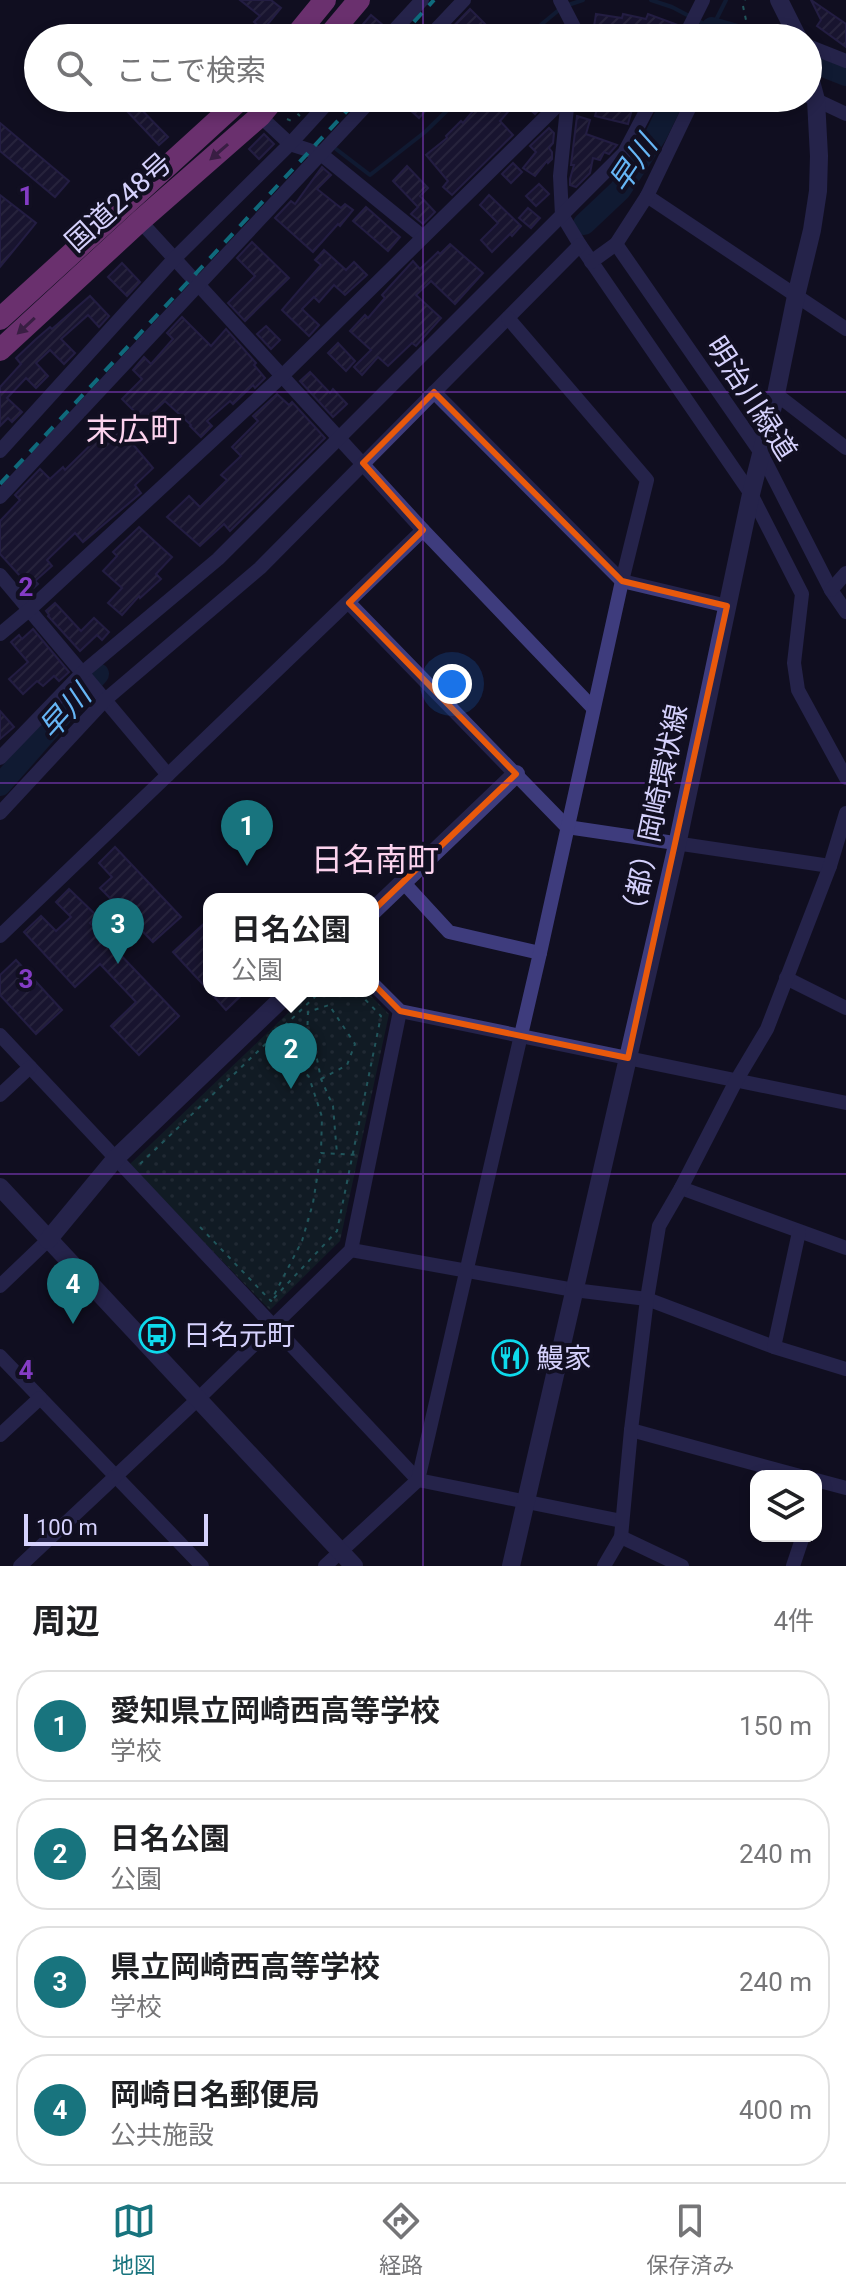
<!DOCTYPE html>
<html lang="ja">
<meta charset="utf-8">
<style>
:root{--surface:#fff;--page:#f2f2f2;--text:#202124;--muted:#757577;--line:#e0e0e0;--accent:#18747e}
body{margin:0;font-family:Roboto,"Noto Sans JP",sans-serif;background:var(--page);color:var(--text)}
.controls{position:absolute;right:24px;bottom:24px;display:grid;overflow:hidden;border-radius:16px;box-shadow:0 4px 12px #0003}
.controls button{width:72px;height:72px;display:grid;place-items:center;padding:0;border:0;border-bottom:2px solid var(--line);background:var(--surface);color:var(--text);font:40px sans-serif}
.scale{position:absolute;left:24px;bottom:20px;width:184px;box-sizing:border-box;padding-left:8px;border:4px solid #d5d1fc;border-top:0;font-size:22px;line-height:28px;white-space:nowrap;color:#d5d1fc;-webkit-text-stroke:6px #110f21;paint-order:stroke}
.you{position:absolute;left:452px;top:684px;width:28px;height:28px;margin:-20px;border:6px solid #fff;border-radius:50%;background:#1a73e8;box-shadow:0 0 0 12px #1a73e833}
.badge{display:grid;place-items:center;width:52px;height:52px;border-radius:50%;background:var(--accent);color:#fff;font-size:26px;font-weight:700}
.pin{position:absolute;translate:-50% -66px;filter:drop-shadow(0 2px 4px #0008)}
.pin::after{content:'';position:absolute;top:42px;width:28px;height:24px;background:inherit;clip-path:polygon(0 0,100% 0,50% 100%)}
.popup{position:absolute;left:203px;top:893px;width:176px;height:104px;box-sizing:border-box;display:grid;place-content:center;border-radius:16px;background:var(--surface);filter:drop-shadow(0 2px 6px #0005);font-size:26px;white-space:nowrap;color:var(--muted)}
.popup b{font-size:30px;color:var(--text)}
.popup::after{content:'';position:absolute;left:50%;top:100%;margin-left:-16px;border:16px solid transparent;border-top-color:var(--surface)}
.list{margin:0;padding:0;list-style:none}
h2{display:flex;justify-content:space-between;align-items:center;height:104px;margin:0;padding:0 32px;font-size:34px}
h2 small{font-size:26px;font-weight:400;color:var(--muted)}
.list li{display:grid;grid-template-columns:52px 1fr auto;gap:24px;align-items:center;box-sizing:border-box;height:112px;margin:0 16px 16px;padding:0 16px;border:2px solid var(--line);border-radius:32px}
.list b{display:block;font-size:30px;white-space:nowrap}
.list p{margin:0;font-size:26px;white-space:nowrap;color:var(--muted)}
.list em{font-size:26px;font-style:normal;color:var(--muted)}
.icon{flex:none;width:44px;height:44px;fill:none;stroke:currentColor;stroke-width:2;stroke-linecap:round;stroke-linejoin:round}
.map{position:relative;flex:none;width:846px;height:1566px;overflow:hidden}
.search{position:absolute;background:var(--surface);box-shadow:0 4px 12px #0003;left:24px;right:24px;top:24px;height:88px;display:flex;align-items:center;gap:20px;box-sizing:border-box;padding:0 28px;border-radius:44px;color:var(--muted);font-size:30px}
.sheet{height:616px;background:var(--surface)}
nav{display:flex;justify-content:space-around;align-items:center;box-sizing:border-box;height:112px;border-top:2px solid var(--line);background:var(--surface);font-size:22px;color:var(--muted)}
nav a{display:grid;justify-items:center;gap:4px}
nav .on{color:var(--accent)}
.map>svg:first-child{display:block}
.grass{fill:url(#grass-dots)}
.lines{fill:none;stroke-linecap:round;stroke-linejoin:round}
.stream{stroke:#112847;stroke-width:4}
.river{stroke:#112847;stroke-width:22}
.building{fill:url(#building-hatch);stroke:#3a2f6b;stroke-width:2}
.path{stroke:#35aca3;stroke-width:2;stroke-dasharray:4 6;stroke-linecap:butt}
.minor{stroke:#3e3c7d;stroke-width:14}
.tertiary{stroke:#3e3c7d;stroke-width:18}
.trunk{stroke:#d85acc;stroke-width:22}
.rail{stroke:#0edaec;stroke-width:4;stroke-dasharray:12 10;stroke-linecap:butt}
.oneway{fill:#6b316e}
.marked{fill:none;stroke:#e8590c;stroke-width:6;stroke-linejoin:round}
.grid{fill:none;stroke:#843cc5;stroke-width:2;stroke-opacity:0.55}
.labels{text-anchor:middle;stroke-width:8;stroke-linejoin:round;paint-order:stroke}
.street-label{font-size:28px;fill:#d5d1fc;stroke:#110f21}
.poi-label{font-size:28px;fill:#d5d1fc;stroke:#110f21;text-anchor:start}
.water-label{font-size:30px;font-style:italic;fill:#66b6f6;stroke:#110f21}
.quarter-label{font-size:32px;fill:#fcd3ee;stroke:#110f21}
.grid-label{font-size:26px;text-anchor:middle;font-weight:bold;fill:#843cc5;stroke:#110f21;stroke-width:8;stroke-linejoin:round;paint-order:stroke}
</style>
<div class="map">
<svg width="846" height="1566" viewBox="0 0 846 1566">
<defs>
<pattern id="grass-dots" width="8" height="8" patternUnits="userSpaceOnUse" patternTransform="scale(2)"><rect width="8" height="8" fill="#122b29"/><path d="M2 2h.1M6 6h.1" fill="none" stroke="#344949" stroke-width="1.8" stroke-linecap="round"/></pattern>
<pattern id="building-hatch" width="6" height="6" patternUnits="userSpaceOnUse" patternTransform="scale(2)"><rect width="6" height="6" fill="#231c41"/><path d="M-1 1l2-2M0 6l6-6M5 7l2-2" fill="none" stroke="#423c5d"/></pattern>
</defs>
<rect width="100%" height="100%" fill="#110f21"/>
<path class="grass" d="M 311,991 L 366,991 L 389,1014 L 340,1241 L 270,1310 L 129,1165 Z"/>
<g class="lines">
<g class="stream">
<path d="M 651,0 L 672,7 L 712,28 L 726,0"/>
<path d="M 568,5 L 583,0"/>
<path d="M 525,38 L 560,9"/>
<path d="M 336,149 L 370,175 L 425,132 L 460,98"/>
</g>
<g class="river">
<path d="M 707,38 L 712,28 L 748,38"/>
<path d="M 808,60 L 846,75"/>
<path d="M 584,224 L 620,190 L 656,135 L 674,98"/>
<path d="M 0,785 L 98,674"/>
</g>
</g>
<g class="building">
<path d="M 240,0 L 271,0 L 281,8 L 263,30 L 254,22 L 260,16 Z"/>
<path d="M 811,0 L 846,24 L 846,47 L 817,26 L 821,20 Z"/>
<path d="M 470,9 L 487,26 L 475,38 L 442,38 Z"/>
<path d="M 596,14 L 622,18 L 623,14 L 646,19 L 648,14 L 678,25 L 673,38 L 653,35 L 649,38 L 631,30 L 616,28 L 615,36 L 593,33 Z"/>
<path d="M 371,15 L 383,25 L 372,38 L 367,38 L 358,30 Z"/>
<path d="M 397,98 L 437,98 L 419,118 Z"/>
<path d="M 497,98 L 550,98 L 535,114 L 519,99 L 500,121 L 513,135 L 452,195 L 443,187 L 448,181 L 426,155 L 447,138 L 446,136 L 461,121 L 463,123 L 483,99 L 490,106 Z"/>
<path d="M 624,98 L 635,98 L 628,124 L 595,116 L 599,101 L 622,107 Z"/>
<path d="M 133,101 L 168,137 L 159,145 L 125,109 Z"/>
<path d="M 577,116 L 590,120 L 586,134 L 617,145 L 609,154 L 604,152 L 600,160 L 593,158 L 590,173 L 576,187 L 570,185 L 570,179 L 574,165 L 571,165 Z"/>
<path d="M 0,123 L 69,181 L 55,197 L 0,151 Z"/>
<path d="M 549,128 L 554,133 L 553,143 L 549,148 L 552,152 L 552,159 L 548,163 L 547,161 L 535,176 L 523,168 L 536,152 L 530,146 Z"/>
<path d="M 264,134 L 274,144 L 259,159 L 249,149 Z"/>
<path d="M 513,163 L 522,172 L 511,183 L 502,174 Z"/>
<path d="M 407,166 L 428,188 L 420,196 L 435,212 L 423,224 L 411,214 L 418,207 L 393,181 Z"/>
<path d="M 322,167 L 331,175 L 317,189 L 341,208 L 345,204 L 353,210 L 340,226 L 338,224 L 313,252 L 275,218 L 291,201 L 295,204 Z"/>
<path d="M 539,184 L 549,194 L 536,206 L 526,196 Z"/>
<path d="M 0,195 L 36,223 L 0,267 Z"/>
<path d="M 489,195 L 521,226 L 512,236 L 510,234 L 492,252 L 481,240 L 498,223 L 480,205 Z"/>
<path d="M 366,207 L 400,237 L 388,251 L 353,221 Z"/>
<path d="M 528,208 L 540,218 L 531,228 L 519,218 Z"/>
<path d="M 252,242 L 289,278 L 245,321 L 228,303 L 255,276 L 237,258 Z"/>
<path d="M 450,244 L 483,273 L 455,304 L 431,281 L 416,295 L 441,318 L 416,346 L 412,343 L 388,366 L 378,357 L 362,375 L 354,367 L 371,350 L 350,331 L 365,315 L 368,318 L 385,298 L 382,295 L 413,261 L 420,269 L 438,252 L 440,254 Z"/>
<path d="M 324,250 L 346,270 L 354,262 L 367,275 L 345,295 L 334,285 L 319,302 L 314,297 L 302,309 L 319,325 L 309,336 L 282,310 L 321,265 L 315,260 Z"/>
<path d="M 122,263 L 140,282 L 127,296 L 108,277 Z"/>
<path d="M 90,296 L 109,316 L 99,327 L 88,315 L 61,339 L 75,353 L 64,364 L 50,350 L 36,363 L 48,376 L 36,388 L 26,378 L 7,398 L 22,412 L 12,422 L 8,418 L 0,426 L 0,387 L 21,364 L 16,358 L 35,340 L 50,327 L 52,329 Z"/>
<path d="M 182,317 L 211,346 L 226,329 L 256,363 L 254,365 L 265,378 L 255,388 L 253,385 L 233,404 L 230,401 L 207,421 L 212,426 L 201,437 L 190,426 L 191,425 L 165,401 L 144,421 L 122,399 L 142,379 L 133,370 L 144,357 L 151,364 L 173,339 L 167,333 Z"/>
<path d="M 266,326 L 280,340 L 271,349 L 257,334 Z"/>
<path d="M 338,343 L 355,361 L 346,371 L 328,353 Z"/>
<path d="M 310,372 L 330,393 L 333,389 L 347,404 L 333,417 L 300,381 Z"/>
<path d="M 277,394 L 289,405 L 292,402 L 325,438 L 230,531 L 224,524 L 200,546 L 167,517 L 189,496 L 200,507 L 227,480 L 221,475 L 241,456 L 232,447 L 258,421 L 253,416 Z"/>
<path d="M 114,422 L 153,468 L 135,485 L 141,493 L 83,542 L 75,533 L 47,560 L 52,566 L 35,581 L 38,584 L 28,593 L 18,580 L 21,577 L 0,554 L 0,521 L 20,500 L 15,495 L 40,469 L 50,479 L 63,467 L 65,470 Z"/>
<path d="M 139,527 L 172,557 L 156,574 L 161,579 L 140,598 L 139,596 L 122,615 L 108,603 L 122,588 L 103,571 L 117,556 L 113,552 Z"/>
<path d="M 55,603 L 81,631 L 94,618 L 109,632 L 102,640 L 97,635 L 80,651 L 48,616 L 49,615 L 46,611 Z"/>
<path d="M 33,629 L 69,672 L 59,681 L 54,676 L 43,686 L 37,681 L 23,694 L 9,679 L 28,662 L 11,642 L 19,635 L 22,639 Z"/>
<path d="M 0,711 L 14,727 L 0,739 Z"/>
<path d="M 115,847 L 181,917 L 153,942 L 100,888 L 112,877 L 99,863 Z"/>
<path d="M 69,889 L 97,916 L 90,923 L 179,1016 L 139,1055 L 111,1026 L 136,1002 L 100,964 L 75,987 L 24,932 L 41,916 L 56,931 L 71,917 L 56,902 Z"/>
<path d="M 209,919 L 209,991 L 173,952 Z"/>
<path d="M 16,960 L 62,1010 L 36,1034 L 0,995 L 0,975 Z"/>
<path d="M 209,991 L 246,991 L 226,1010 Z"/>
<path d="M 501,1350 L 522,1354 L 519,1367 L 498,1363 Z"/>
</g>
<g class="lines">
<g class="path">
<path d="M 738,38 L 746,20 L 743,6 L 745,0"/>
<path d="M 290,107 L 300,116"/>
<path d="M 287,119 L 294,122"/>
<path d="M 276,1035 L 309,1077 L 322,1117 L 321,1151"/>
<path d="M 321,1079 L 347,1065 L 355,1044 L 329,1005 L 308,1012 L 307,1039 L 317,1059 L 321,1079 L 333,1106 L 337,1154"/>
<path d="M 140,1164 L 321,991"/>
<path d="M 200,1227 L 271,1301 L 302,1241 L 313,1203 L 321,1153 L 357,1155"/>
<path d="M 274,1298 L 337,1231 L 381,1016 L 357,991"/>
</g>
<g class="minor">
<path d="M 560,0 L 576,31 L 575,38"/>
<path d="M 387,38 L 422,0"/>
<path d="M 428,38 L 464,0"/>
<path d="M 684,38 L 703,0"/>
<path d="M 808,46 L 846,61"/>
<path d="M 810,97 L 846,114"/>
<path d="M 568,98 L 560,176 L 562,215 L 580,245 L 751,494 L 802,594 L 794,663 L 798,690 L 846,778"/>
<path d="M 260,116 L 290,144 L 321,154 L 423,237"/>
<path d="M 647,196 L 846,329"/>
<path d="M 140,221 L 423,530 L 593,708"/>
<path d="M 616,244 L 761,453 L 831,590 L 846,612"/>
<path d="M 591,262 L 616,244 L 647,196 L 694,98"/>
<path d="M 434,392 L 622,581 L 727,606"/>
<path d="M 776,394 L 846,448"/>
<path d="M 0,451 L 174,259 L 290,144 L 332,98"/>
<path d="M 0,497 L 373,98"/>
<path d="M 0,575 L 168,775"/>
<path d="M 831,590 L 846,573"/>
<path d="M 349,603 L 567,827 L 830,866"/>
<path d="M 0,634 L 29,610 L 282,376 L 565,98"/>
<path d="M 0,758 L 82,673 L 218,559 L 624,153 L 653,98"/>
<path d="M 0,813 L 105,700 L 260,568 L 580,245"/>
<path d="M 403,882 L 449,932 L 540,953"/>
<path d="M 0,936 L 423,530"/>
<path d="M 786,978 L 846,1008"/>
<path d="M 373,984 L 400,1011 L 846,1103"/>
<path d="M 0,1035 L 418,1480 L 622,1521"/>
<path d="M 0,1095 L 30,1067"/>
<path d="M 681,1188 L 846,1248"/>
<path d="M 351,1250 L 574,1290 L 647,1299 L 774,1347 L 846,1369"/>
<path d="M 0,1286 L 48,1240"/>
<path d="M 774,1347 L 799,1232"/>
<path d="M 0,1356 L 202,1566"/>
<path d="M 631,1430 L 800,1476"/>
<path d="M 0,1435 L 40,1398"/>
<path d="M 816,1480 L 846,1488"/>
<path d="M 621,1537 L 682,1566"/>
<path d="M 20,1566 L 198,1399 L 351,1250 L 400,1011"/>
<path d="M 325,1566 L 418,1480 L 540,953 L 622,581 L 647,480 L 508,318"/>
<path d="M 604,1566 L 621,1537 L 631,1430 L 647,1299 L 659,1226 L 681,1188 L 736,1081 L 767,1029 L 830,866 L 846,813"/>
<path d="M 793,1566 L 803,1536"/>
</g>
<g class="tertiary">
<path d="M 779,0 L 798,38"/>
<path d="M 373,911 L 516,774"/>
<path d="M 0,1187 L 354,1566"/>
<path d="M 48,1240 L 116,1158 L 290,991"/>
<path d="M 511,1566 L 677,845 L 751,494 L 776,394 L 796,296 L 812,230 L 818,191 L 819,156 L 816,100 L 808,70"/>
</g>
<g class="trunk">
<path d="M 294,38 L 325,0"/>
<path d="M 327,38 L 359,0"/>
<path d="M 0,319 L 242,98"/>
<path d="M 0,350 L 140,221 L 260,116 L 275,98"/>
</g>
<g class="rail">
<path d="M 399,38 L 434,0"/>
<path d="M 0,484 L 359,98"/>
</g>
</g>
<defs><path id="oneway-solid" d="M-6-.8H1V-3.2L6.5 0L1 3.2V.8H-6Z" transform="scale(2)"/></defs>
<g class="oneway">
<use href="#oneway-solid" transform="translate(219 152) rotate(139)"/>
<use href="#oneway-solid" transform="translate(26 326) rotate(137)"/>
</g>
<path d="M0 0H846V1566H0ZM 434,392 L 622,581 L 727,606 L 628,1058 L 400,1011 L 336,946 L 516,774 L 349,603 L 423,530 L 363,463 Z" fill="#110f21" fill-opacity=".55" fill-rule="evenodd"/>
<path class="marked" d="M 434,392 L 622,581 L 727,606 L 628,1058 L 400,1011 L 336,946 L 516,774 L 349,603 L 423,530 L 363,463 Z"/>
<path class="grid" d="M 423,0 L 423,38M 423,98 L 423,1566M 0,392 L 846,392M 0,783 L 846,783M 0,1174 L 846,1174"/>
<defs>
<symbol id="bus-ring" viewBox="-11 -11 22 22"><circle r="9.5" fill="#110f21" stroke="#0edaec" stroke-width="1.5"/><path d="M-5-6H5V4H4V6H2V4H-2V6H-4V4H-5ZM-3.5-4V0h7V-4ZM-3.5 1.2v1.5H-2V1.2ZM2 1.2v1.5H3.5V1.2Z" fill="#0edaec"/></symbol>
<symbol id="restaurant-ring" viewBox="-11 -11 22 22"><circle r="9.5" fill="#110f21" stroke="#0edaec" stroke-width="1.5"/><path d="M-5-6h1v4h1v-4h1v4h1v-4h1v5L-1.5 .5V6h-2V.5L-5-1ZM5-6V6H3V1.5H1.5Q1.5-4 5-6Z" fill="#0edaec"/></symbol>
</defs>
<g fill-rule="evenodd">
<use href="#bus-ring" x="137" y="1315" width="40" height="40"/>
<use href="#restaurant-ring" x="490" y="1338" width="40" height="40"/>
</g>
<g class="labels">
<g class="street-label">
<text transform="translate(118 202) rotate(-42)" y="10">国道248号</text>
<text transform="translate(752 398) rotate(57)" y="10">明治川緑道</text>
<text transform="translate(654 814) rotate(-78)" y="10">（都）岡崎環状線</text>
</g>
<g class="poi-label">
<text x="183" y="1345">日名元町</text>
<text x="536" y="1368">鰻家</text>
</g>
<g class="water-label">
<text transform="translate(633 164) rotate(-56)" y="10">早川</text>
<text transform="translate(65 712) rotate(-48)" y="10">早川</text>
</g>
<g class="quarter-label">
<text x="134" y="441">末広町</text>
<text x="375" y="871">日名南町</text>
</g>
</g>
<g class="grid-label">
<text x="26" y="205">1</text>
<text x="26" y="596">2</text>
<text x="26" y="988">3</text>
<text x="26" y="1379">4</text>
</g>
</svg>
<div class="controls">
<button><svg class="icon" aria-label="layers" viewBox="0 0 24 24"><path d="M12 4l9 5-9 5-9-5zM3 14l9 5 9-5"/></svg></button>
</div>
<div class="scale">100 m</div>
<div class="you"></div>
<div class="pin badge" style="left:247px;top:866px">1</div>
<div class="pin badge" style="left:291px;top:1089px">2</div>
<div class="popup"><b>日名公園</b>公園</div>
<div class="pin badge" style="left:118px;top:964px">3</div>
<div class="pin badge" style="left:73px;top:1324px">4</div>
<div class="search"><svg class="icon" aria-label="search" viewBox="0 0 24 24"><circle cx="10" cy="10" r="6"/><path d="M15 15l6 6"/></svg>ここで検索</div>
</div>
<section class="sheet">
<h2>周辺<small>4件</small></h2>
<ul class="list">
<li><span class="badge">1</span><div><b>愛知県立岡崎西高等学校</b><p>学校</p></div><em>150 m</em></li>
<li><span class="badge">2</span><div><b>日名公園</b><p>公園</p></div><em>240 m</em></li>
<li><span class="badge">3</span><div><b>県立岡崎西高等学校</b><p>学校</p></div><em>240 m</em></li>
<li><span class="badge">4</span><div><b>岡崎日名郵便局</b><p>公共施設</p></div><em>400 m</em></li>
</ul>
</section>
<nav>
<a class="on"><svg class="icon" aria-label="map" viewBox="0 0 24 24"><path d="M3 6l6-2 6 2 6-2v14l-6 2-6-2-6 2zM9 4v14M15 6v14"/></svg>地図</a>
<a><svg class="icon" aria-label="directions" viewBox="0 0 24 24"><path d="M12 3l9 9-9 9-9-9zM9 14v-3h6M13 9l2 2-2 2"/></svg>経路</a>
<a><svg class="icon" aria-label="saved" viewBox="0 0 24 24"><path d="M7 4h10v16l-5-4-5 4z"/></svg>保存済み</a>
</nav>
